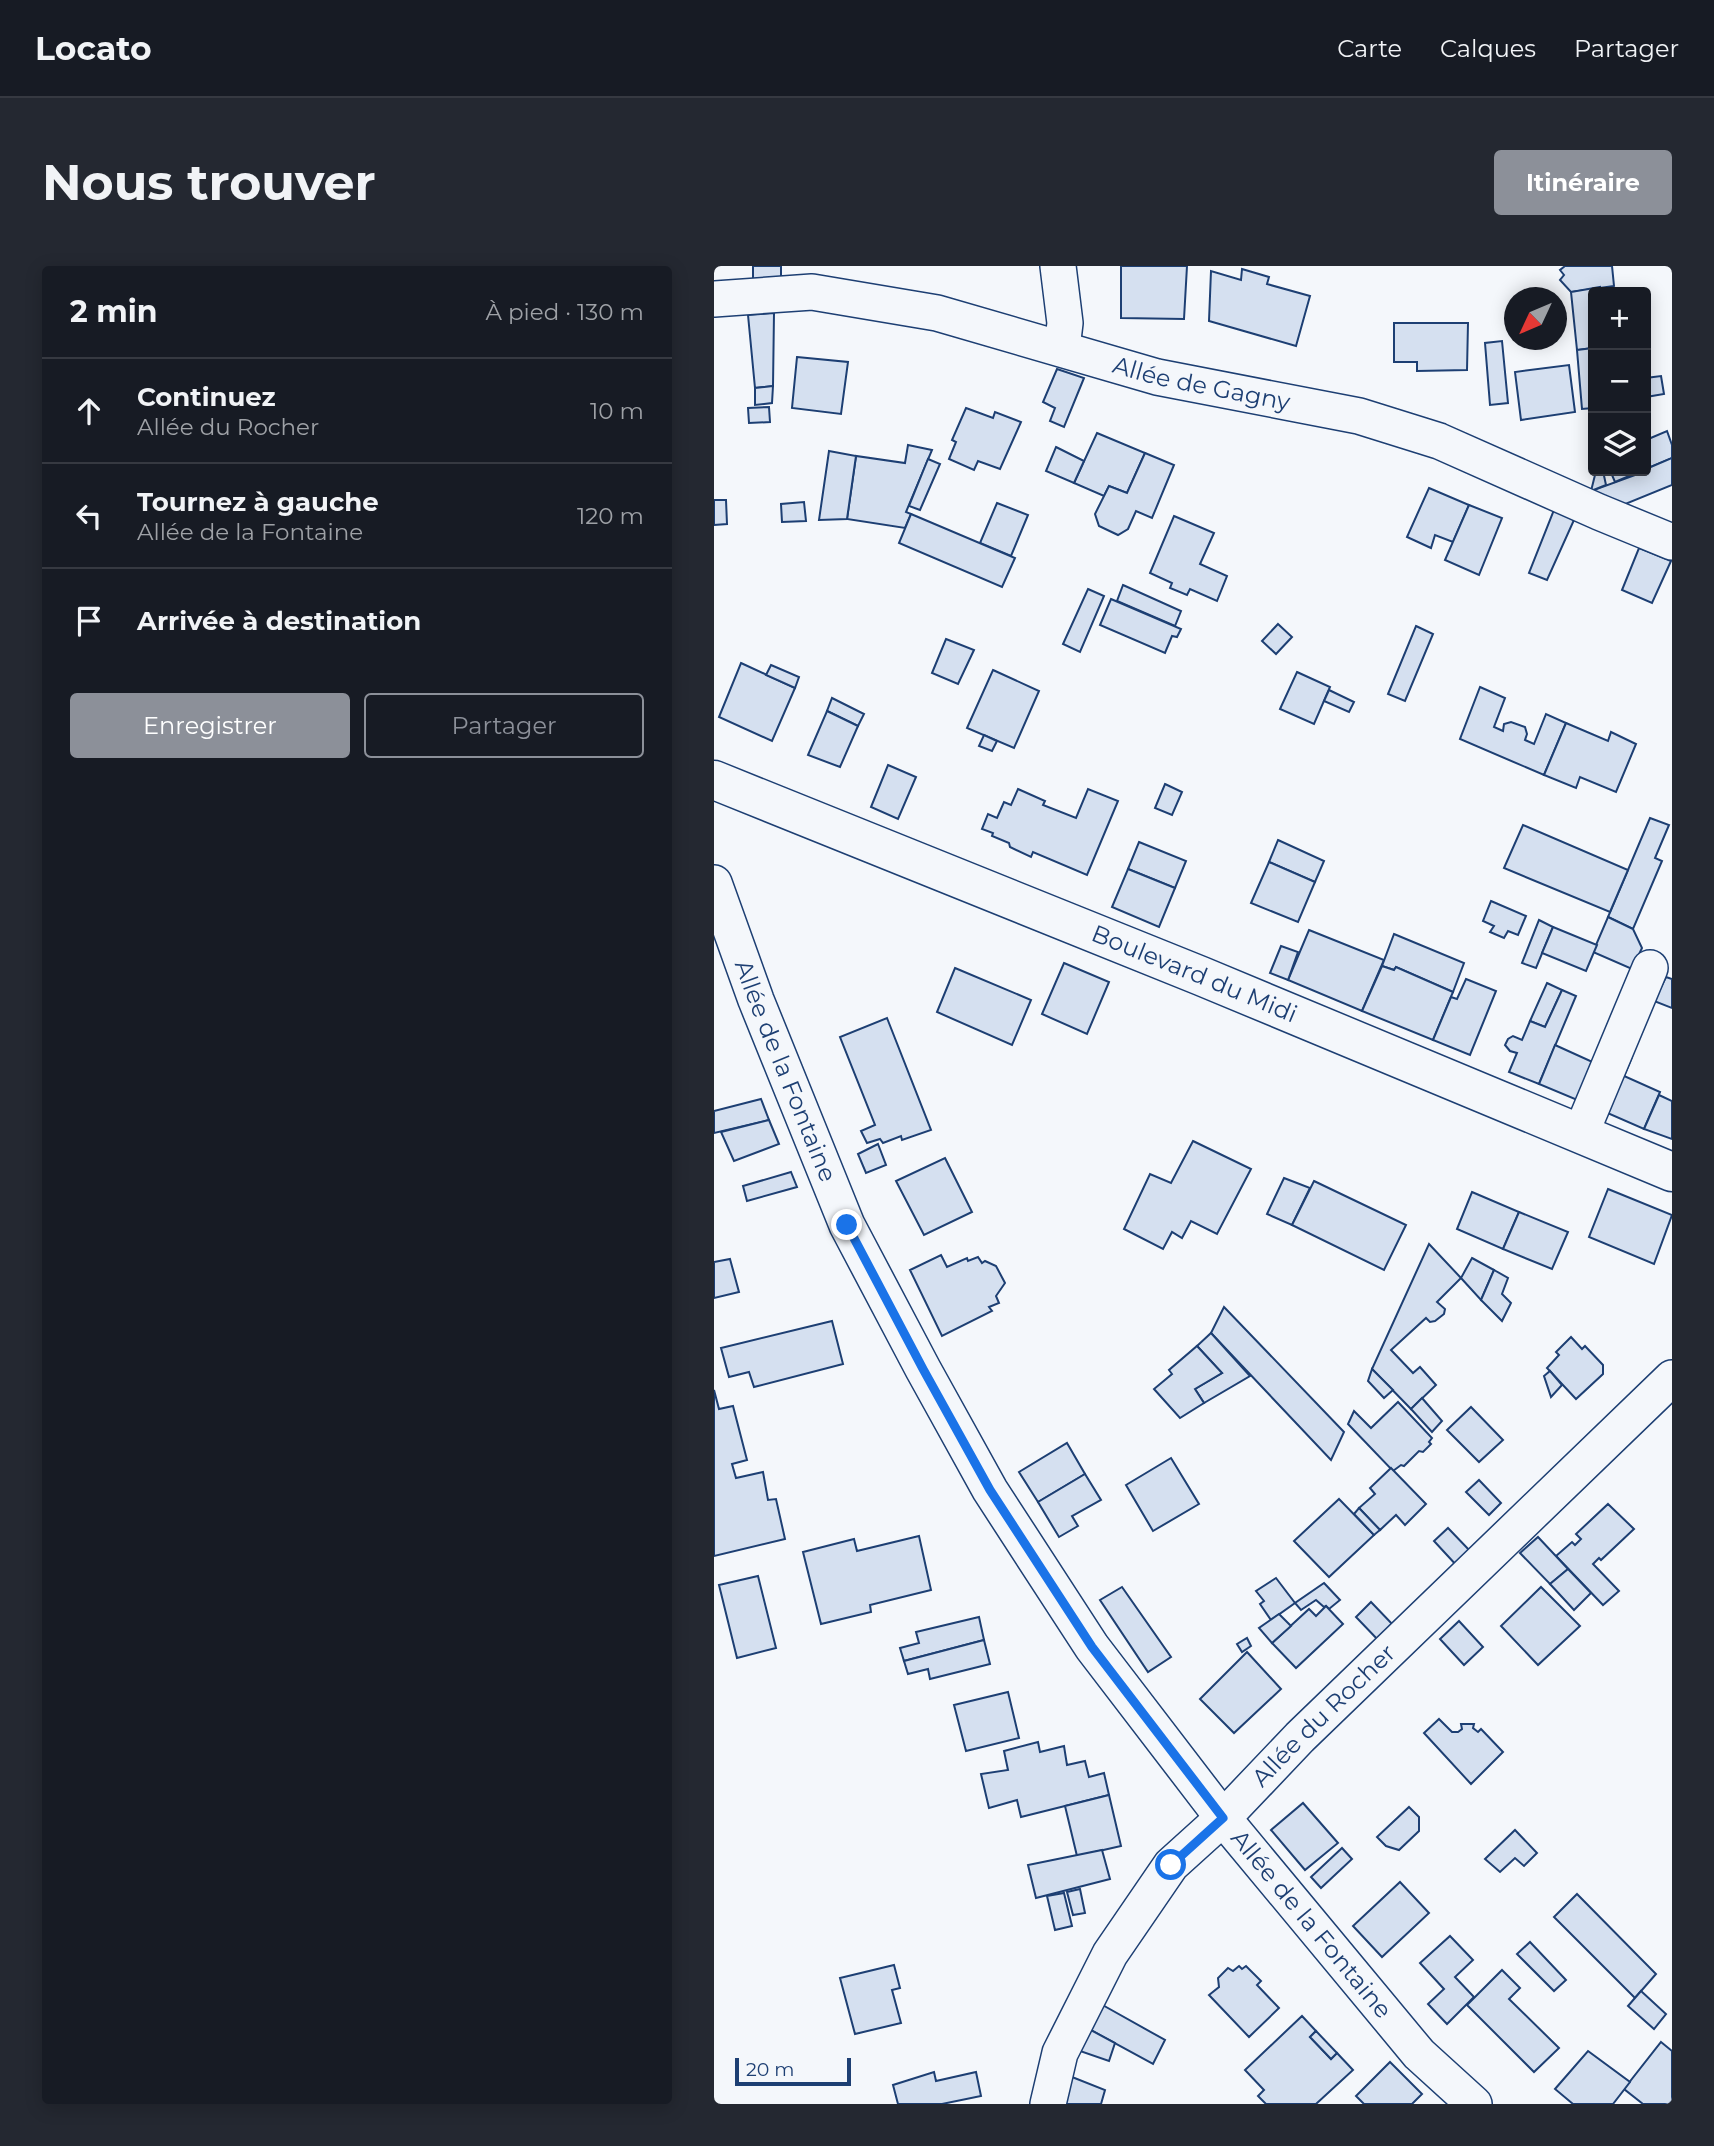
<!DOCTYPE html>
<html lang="fr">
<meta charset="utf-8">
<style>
:root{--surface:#171b24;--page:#242831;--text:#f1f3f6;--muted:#9ea1a6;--line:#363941;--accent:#8c9099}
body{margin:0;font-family:Montserrat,sans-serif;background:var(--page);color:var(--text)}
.controls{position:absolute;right:21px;top:21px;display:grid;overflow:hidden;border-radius:7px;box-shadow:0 4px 18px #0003}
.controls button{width:63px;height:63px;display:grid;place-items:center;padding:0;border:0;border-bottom:2px solid var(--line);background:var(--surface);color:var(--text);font:35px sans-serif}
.compass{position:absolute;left:790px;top:21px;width:63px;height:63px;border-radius:50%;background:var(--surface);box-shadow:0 4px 18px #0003;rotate:226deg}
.scale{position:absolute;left:21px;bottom:18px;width:116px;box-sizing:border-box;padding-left:7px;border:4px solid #1d3f73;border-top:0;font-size:19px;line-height:24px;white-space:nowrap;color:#1d3f73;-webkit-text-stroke:5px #f4f7fb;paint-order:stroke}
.stop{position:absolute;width:21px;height:21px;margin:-16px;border:5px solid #1a73e8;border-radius:50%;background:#fff}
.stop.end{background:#1a73e8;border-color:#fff;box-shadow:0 2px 7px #0008}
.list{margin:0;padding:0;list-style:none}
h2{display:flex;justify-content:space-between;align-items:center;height:91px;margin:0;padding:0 28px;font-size:30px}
h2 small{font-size:23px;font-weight:400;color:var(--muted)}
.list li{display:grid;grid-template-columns:46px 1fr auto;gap:21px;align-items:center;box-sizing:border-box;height:105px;padding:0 28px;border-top:2px solid var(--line)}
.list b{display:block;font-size:26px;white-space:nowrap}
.list p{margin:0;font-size:23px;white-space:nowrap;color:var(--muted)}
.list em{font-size:23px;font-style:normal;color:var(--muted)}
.actions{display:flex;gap:14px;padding:21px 28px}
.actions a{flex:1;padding:16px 0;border:2px solid var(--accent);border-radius:7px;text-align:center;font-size:24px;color:var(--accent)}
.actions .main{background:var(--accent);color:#fff}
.icon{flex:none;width:38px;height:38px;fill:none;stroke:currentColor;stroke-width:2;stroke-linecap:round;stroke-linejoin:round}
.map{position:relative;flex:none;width:958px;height:1838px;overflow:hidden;border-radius:7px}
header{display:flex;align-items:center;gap:42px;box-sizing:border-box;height:98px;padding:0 35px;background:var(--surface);border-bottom:2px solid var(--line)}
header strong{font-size:33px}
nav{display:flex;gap:38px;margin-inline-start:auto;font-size:24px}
.intro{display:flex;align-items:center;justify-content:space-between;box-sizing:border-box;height:168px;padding:0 42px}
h1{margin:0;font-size:49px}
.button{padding:18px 32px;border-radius:7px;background:var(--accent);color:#fff;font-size:24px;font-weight:700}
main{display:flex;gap:42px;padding:0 42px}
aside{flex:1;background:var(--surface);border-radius:7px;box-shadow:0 4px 18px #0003}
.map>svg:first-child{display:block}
.building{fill:#d5e0f0;stroke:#1d3f73;stroke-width:2}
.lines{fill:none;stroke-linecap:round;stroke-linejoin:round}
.street-casing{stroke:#1d3f73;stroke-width:38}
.secondary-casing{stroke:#1d3f73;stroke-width:41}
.street{stroke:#f4f7fb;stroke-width:35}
.secondary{stroke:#f4f7fb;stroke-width:38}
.route{stroke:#1a73e8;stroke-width:9}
.labels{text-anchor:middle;stroke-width:5;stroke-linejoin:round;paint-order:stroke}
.street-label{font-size:24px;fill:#1d3f73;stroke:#f4f7fb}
</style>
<header>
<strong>Locato</strong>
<nav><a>Carte</a><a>Calques</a><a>Partager</a></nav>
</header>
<div class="intro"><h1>Nous trouver</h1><a class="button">Itinéraire</a></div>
<main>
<aside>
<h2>2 min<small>À pied · 130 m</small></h2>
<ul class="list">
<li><svg class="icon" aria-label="ahead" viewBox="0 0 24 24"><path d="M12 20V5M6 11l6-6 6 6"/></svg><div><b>Continuez</b><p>Allée du Rocher</p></div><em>10 m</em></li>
<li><svg class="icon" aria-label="left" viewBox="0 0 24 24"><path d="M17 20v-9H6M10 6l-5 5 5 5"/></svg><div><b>Tournez à gauche</b><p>Allée de la Fontaine</p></div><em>120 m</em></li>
<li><svg class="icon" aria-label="arrive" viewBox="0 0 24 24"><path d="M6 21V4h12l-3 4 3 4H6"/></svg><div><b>Arrivée à destination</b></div></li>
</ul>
<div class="actions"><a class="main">Enregistrer</a><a>Partager</a></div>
</aside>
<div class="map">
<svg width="958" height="1838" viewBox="0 0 958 1838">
<rect width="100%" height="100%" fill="#f4f7fb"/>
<g class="building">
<path d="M 39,0 L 67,0 L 67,11 L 39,13 Z"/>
<path d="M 407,0 L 473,0 L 470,53 L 407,52 Z"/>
<path d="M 851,0 L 898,0 L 900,20 L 857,26 L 846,14 L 850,9 L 846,4 Z"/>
<path d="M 528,3 L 555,11 L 553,18 L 596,30 L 582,80 L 495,55 L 497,5 L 527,14 Z"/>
<path d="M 886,21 L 886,26 L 879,26 L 879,82 L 863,84 L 857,26 Z"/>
<path d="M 60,47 L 59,120 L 41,122 L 34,49 Z"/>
<path d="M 680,57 L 754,57 L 753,104 L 703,105 L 703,96 L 680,96 Z"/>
<path d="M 788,75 L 794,137 L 776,139 L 771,77 Z"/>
<path d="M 879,82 L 879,142 L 868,143 L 863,84 Z"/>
<path d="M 83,91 L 134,96 L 127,148 L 78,142 Z"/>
<path d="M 855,99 L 861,146 L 807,154 L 801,106 Z"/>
<path d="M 343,103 L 370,112 L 350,161 L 336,155 L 341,142 L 329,136 Z"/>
<path d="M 947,110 L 950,128 L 932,131 L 932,112 Z"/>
<path d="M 59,120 L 58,137 L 41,139 L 41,122 Z"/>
<path d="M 55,141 L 56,156 L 35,157 L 34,142 Z"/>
<path d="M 252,142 L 279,152 L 281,146 L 307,156 L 286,203 L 264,195 L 260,204 L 235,193 L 242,176 L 238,174 Z"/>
<path d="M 953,165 L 958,179 L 958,192 L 932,203 L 932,174 Z"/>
<path d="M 383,167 L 431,187 L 413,227 L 395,220 L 390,230 L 360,217 Z"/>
<path d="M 194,179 L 218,184 L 192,246 L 197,248 L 191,262 L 133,253 L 142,190 L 191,197 Z"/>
<path d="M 342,181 L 370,195 L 360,217 L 332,205 Z"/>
<path d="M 115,185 L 142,190 L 133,253 L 105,254 Z"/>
<path d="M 431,187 L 460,199 L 438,252 L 422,245 L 414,263 L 404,269 L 385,260 L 381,248 L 395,220 L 413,227 Z"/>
<path d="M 958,192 L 958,219 L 909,239 L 877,225 L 932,205 L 932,203 Z"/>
<path d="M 214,193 L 226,198 L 206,244 L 195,240 Z"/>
<path d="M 882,205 L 889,205 L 892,219 L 877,225 Z"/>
<path d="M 903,205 L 927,205 L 901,216 L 898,209 Z"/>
<path d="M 715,222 L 755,239 L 739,276 L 721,269 L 717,282 L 693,271 Z"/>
<path d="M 0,234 L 12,234 L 13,258 L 0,259 Z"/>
<path d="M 90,236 L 92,255 L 68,256 L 67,238 Z"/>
<path d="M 283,237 L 314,249 L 297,290 L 266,277 Z"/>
<path d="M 755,239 L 788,252 L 765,309 L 731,294 Z"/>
<path d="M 840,244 L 860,254 L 833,314 L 815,307 Z"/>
<path d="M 197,248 L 301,292 L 288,321 L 185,277 Z"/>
<path d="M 460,250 L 500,267 L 486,298 L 513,310 L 503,335 L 476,323 L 473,329 L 456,322 L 458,317 L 436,307 Z"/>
<path d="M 925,282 L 957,295 L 938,337 L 908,324 Z"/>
<path d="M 409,319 L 467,345 L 461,360 L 403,335 Z"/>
<path d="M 374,323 L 390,330 L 366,386 L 349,378 Z"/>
<path d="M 397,333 L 467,363 L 463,371 L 458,370 L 451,387 L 386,359 Z"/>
<path d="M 564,358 L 578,371 L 562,388 L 548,375 Z"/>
<path d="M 702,360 L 719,368 L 691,435 L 674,428 Z"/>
<path d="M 232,373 L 260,384 L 244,418 L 218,407 Z"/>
<path d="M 27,397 L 81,422 L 58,475 L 5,451 Z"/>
<path d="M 57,399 L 85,411 L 81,422 L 52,409 Z"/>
<path d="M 279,404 L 325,425 L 300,482 L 253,462 Z"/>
<path d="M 583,406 L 616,421 L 600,458 L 566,443 Z"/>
<path d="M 766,421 L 791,432 L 780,461 L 789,465 L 790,458 L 797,456 L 811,461 L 813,468 L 811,474 L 820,478 L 832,448 L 852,457 L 830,509 L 746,473 Z"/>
<path d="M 615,424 L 640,436 L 635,446 L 610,435 Z"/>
<path d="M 118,432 L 150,448 L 144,460 L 113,445 Z"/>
<path d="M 113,445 L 144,460 L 126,501 L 94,489 Z"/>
<path d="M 852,457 L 894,475 L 897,466 L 922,478 L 902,526 L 866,511 L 862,522 L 830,509 Z"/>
<path d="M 270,469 L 283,475 L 278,485 L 265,480 Z"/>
<path d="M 174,499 L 202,511 L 184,553 L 157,541 Z"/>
<path d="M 451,518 L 468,526 L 458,549 L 441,542 Z"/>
<path d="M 304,523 L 331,535 L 329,539 L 362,552 L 374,523 L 404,535 L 373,609 L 319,586 L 317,591 L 296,581 L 295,577 L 278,570 L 279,567 L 268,563 L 274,548 L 283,552 L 290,536 L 297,539 Z"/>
<path d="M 936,552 L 955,559 L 941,592 L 948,595 L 919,663 L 894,651 Z"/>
<path d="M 809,559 L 914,604 L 896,646 L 790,602 Z"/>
<path d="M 564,574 L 610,595 L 601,616 L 555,596 Z"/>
<path d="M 425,576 L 472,595 L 461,622 L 414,603 Z"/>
<path d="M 555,596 L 601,616 L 584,656 L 537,637 Z"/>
<path d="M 414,603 L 461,622 L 445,661 L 398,641 Z"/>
<path d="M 777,635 L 812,650 L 804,669 L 794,665 L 790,672 L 776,666 L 780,660 L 769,655 Z"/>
<path d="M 894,651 L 919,663 L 928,682 L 918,703 L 879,686 Z"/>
<path d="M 825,654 L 839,661 L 822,702 L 808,697 Z"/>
<path d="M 839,661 L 883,679 L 872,705 L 828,687 Z"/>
<path d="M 595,664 L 670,694 L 648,745 L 574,714 Z"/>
<path d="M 680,668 L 750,697 L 739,726 L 682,701 L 680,704 L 668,700 Z"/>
<path d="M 567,680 L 584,686 L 574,714 L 556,707 Z"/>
<path d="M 350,697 L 395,716 L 373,768 L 328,748 Z"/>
<path d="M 668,700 L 680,704 L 682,701 L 739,726 L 719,774 L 648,745 Z"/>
<path d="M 241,702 L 317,734 L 298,779 L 223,746 Z"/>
<path d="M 952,711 L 958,713 L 958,742 L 940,735 Z"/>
<path d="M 752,713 L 782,725 L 756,789 L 719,774 L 737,731 L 743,733 Z"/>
<path d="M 833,717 L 848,724 L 831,761 L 816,755 Z"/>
<path d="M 848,724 L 862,730 L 825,818 L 795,806 L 803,787 L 796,785 L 791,779 L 794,773 L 799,770 L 808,774 L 816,755 L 831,761 Z"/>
<path d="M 173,752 L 217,864 L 188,874 L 187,870 L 169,877 L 166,873 L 153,877 L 147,865 L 161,859 L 126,771 Z"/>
<path d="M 841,779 L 883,798 L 868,836 L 825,818 Z"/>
<path d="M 905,785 L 918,791 L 910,810 L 946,826 L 930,863 L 882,842 Z"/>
<path d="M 945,829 L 958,835 L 958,873 L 930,863 Z"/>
<path d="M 47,833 L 55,854 L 0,867 L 0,845 Z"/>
<path d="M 55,854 L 65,878 L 20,895 L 7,866 Z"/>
<path d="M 479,875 L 537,903 L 503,968 L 477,955 L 468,972 L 458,966 L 449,983 L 410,963 L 436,908 L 457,917 Z"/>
<path d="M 164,878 L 172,899 L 152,907 L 144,888 Z"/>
<path d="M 231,892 L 258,946 L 210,969 L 182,915 Z"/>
<path d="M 77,906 L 83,921 L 33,935 L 29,920 Z"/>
<path d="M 570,912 L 596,922 L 578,959 L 553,948 Z"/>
<path d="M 600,915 L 692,959 L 670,1004 L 578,959 Z"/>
<path d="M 894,923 L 958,949 L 940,998 L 875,971 Z"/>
<path d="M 758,926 L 805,946 L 789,983 L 743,963 Z"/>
<path d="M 805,946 L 854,966 L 838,1003 L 789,983 Z"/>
<path d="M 715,978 L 747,1012 L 723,1036 L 731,1043 L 730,1048 L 721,1055 L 716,1056 L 712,1052 L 677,1084 L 699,1107 L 706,1101 L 722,1119 L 697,1143 L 658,1103 Z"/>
<path d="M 227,989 L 233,1001 L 253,992 L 254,995 L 264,991 L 268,997 L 271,995 L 282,1000 L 291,1017 L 282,1030 L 285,1037 L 275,1041 L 278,1045 L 228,1070 L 196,1004 Z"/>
<path d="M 758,992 L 780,1004 L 767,1034 L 747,1012 Z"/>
<path d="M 16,993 L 25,1026 L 0,1032 L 0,996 Z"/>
<path d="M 780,1004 L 794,1012 L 788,1028 L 797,1037 L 788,1055 L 767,1034 Z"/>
<path d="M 510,1041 L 630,1166 L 617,1194 L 497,1067 Z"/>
<path d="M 118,1055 L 129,1098 L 40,1121 L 35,1106 L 15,1111 L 7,1082 Z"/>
<path d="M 497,1067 L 536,1110 L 490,1137 L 481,1123 L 508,1107 L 483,1080 Z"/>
<path d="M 857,1071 L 868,1083 L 871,1080 L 889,1099 L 889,1108 L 862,1133 L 833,1102 L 845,1089 L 842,1086 Z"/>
<path d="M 483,1080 L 508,1107 L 481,1123 L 490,1137 L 466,1152 L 440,1123 L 458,1108 L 455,1104 Z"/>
<path d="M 658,1103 L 679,1124 L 670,1132 L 654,1115 Z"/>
<path d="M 836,1105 L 848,1119 L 837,1131 L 830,1110 Z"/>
<path d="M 0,1124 L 5,1143 L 19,1140 L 33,1194 L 18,1198 L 22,1212 L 49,1206 L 54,1234 L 62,1233 L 71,1273 L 0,1290 Z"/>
<path d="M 708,1132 L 728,1155 L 718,1166 L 697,1143 Z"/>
<path d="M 684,1136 L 718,1172 L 715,1176 L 717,1178 L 709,1186 L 705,1185 L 690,1200 L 687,1199 L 679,1205 L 634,1158 L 640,1145 L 657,1162 Z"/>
<path d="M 757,1141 L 789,1174 L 765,1196 L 733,1164 Z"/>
<path d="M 353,1177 L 371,1208 L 324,1236 L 305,1206 Z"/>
<path d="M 457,1192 L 485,1238 L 439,1265 L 412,1219 Z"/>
<path d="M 677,1202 L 712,1238 L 691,1259 L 682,1249 L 666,1264 L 645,1242 L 661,1228 L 656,1222 Z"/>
<path d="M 371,1208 L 387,1234 L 358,1250 L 364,1260 L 345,1271 L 324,1236 Z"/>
<path d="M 765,1214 L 787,1237 L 775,1249 L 752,1226 Z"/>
<path d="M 625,1233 L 660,1269 L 615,1311 L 580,1275 Z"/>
<path d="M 894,1238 L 920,1263 L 887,1294 L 885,1292 L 879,1298 L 905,1325 L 889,1339 L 842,1290 L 858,1276 L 861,1279 L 867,1273 L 862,1268 Z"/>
<path d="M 645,1242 L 666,1264 L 660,1269 L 640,1248 Z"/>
<path d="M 734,1262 L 758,1287 L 744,1301 L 720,1275 Z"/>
<path d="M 205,1270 L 217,1324 L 156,1339 L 157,1346 L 107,1358 L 89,1286 L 140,1273 L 143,1285 Z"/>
<path d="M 824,1271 L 854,1303 L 836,1318 L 806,1287 Z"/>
<path d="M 854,1303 L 877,1327 L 860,1344 L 836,1318 Z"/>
<path d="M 44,1310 L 62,1382 L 23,1392 L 5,1319 Z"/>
<path d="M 562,1312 L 581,1337 L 557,1354 L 546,1338 L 550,1335 L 542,1325 Z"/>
<path d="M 610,1317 L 626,1334 L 615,1343 L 612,1340 L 610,1341 L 602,1334 L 587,1344 L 581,1337 Z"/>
<path d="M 408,1321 L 457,1391 L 434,1406 L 386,1334 Z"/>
<path d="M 827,1321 L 866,1360 L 824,1399 L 787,1360 Z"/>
<path d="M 657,1336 L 681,1361 L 666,1376 L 642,1351 Z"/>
<path d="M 612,1340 L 629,1358 L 582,1402 L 558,1377 L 595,1343 L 602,1350 Z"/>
<path d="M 565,1348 L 577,1360 L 558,1377 L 545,1362 Z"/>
<path d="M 265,1351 L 270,1374 L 190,1395 L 186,1382 L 205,1377 L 202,1366 Z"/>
<path d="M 745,1355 L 769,1381 L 750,1399 L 726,1373 Z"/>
<path d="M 533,1372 L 537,1380 L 528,1386 L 523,1378 Z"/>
<path d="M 270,1374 L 276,1398 L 216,1413 L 214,1403 L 194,1408 L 190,1395 Z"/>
<path d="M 533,1386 L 567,1423 L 520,1467 L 486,1433 Z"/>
<path d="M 294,1426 L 305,1472 L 252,1485 L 240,1439 Z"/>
<path d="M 725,1453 L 738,1466 L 744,1466 L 748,1463 L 747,1458 L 760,1458 L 759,1462 L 764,1466 L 767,1463 L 789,1486 L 757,1518 L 710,1467 Z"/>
<path d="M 324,1476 L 326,1486 L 350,1480 L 353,1499 L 371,1495 L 375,1511 L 390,1507 L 395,1529 L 307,1551 L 303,1534 L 275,1542 L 267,1508 L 294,1504 L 290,1485 Z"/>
<path d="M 395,1529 L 407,1580 L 363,1590 L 351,1540 Z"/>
<path d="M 589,1537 L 624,1577 L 591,1604 L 557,1564 Z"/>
<path d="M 695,1541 L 705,1551 L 705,1565 L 685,1584 L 672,1580 L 663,1571 Z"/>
<path d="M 801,1564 L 823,1587 L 810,1600 L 801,1592 L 786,1606 L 771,1593 Z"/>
<path d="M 628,1582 L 638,1593 L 607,1622 L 597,1611 Z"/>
<path d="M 388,1584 L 396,1613 L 322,1632 L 314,1599 Z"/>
<path d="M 686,1616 L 715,1647 L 668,1691 L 639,1660 Z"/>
<path d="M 366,1623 L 371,1647 L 359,1649 L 353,1626 Z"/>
<path d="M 350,1627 L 358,1660 L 341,1664 L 333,1630 Z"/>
<path d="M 863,1628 L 942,1708 L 921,1732 L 840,1651 Z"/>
<path d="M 736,1670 L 759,1694 L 741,1711 L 760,1731 L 733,1758 L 714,1738 L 730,1723 L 706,1697 Z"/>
<path d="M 816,1676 L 852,1714 L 840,1725 L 803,1688 Z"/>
<path d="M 180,1699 L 186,1722 L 178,1724 L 187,1757 L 141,1768 L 126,1712 Z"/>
<path d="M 525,1700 L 528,1703 L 532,1700 L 547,1715 L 543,1719 L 565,1742 L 535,1771 L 495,1729 L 505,1721 L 504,1712 L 514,1702 L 519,1705 Z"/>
<path d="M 788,1704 L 806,1722 L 795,1733 L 845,1782 L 820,1806 L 753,1739 Z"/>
<path d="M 927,1725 L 952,1748 L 940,1763 L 914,1740 Z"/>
<path d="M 385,1737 L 451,1774 L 439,1798 L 373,1762 Z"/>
<path d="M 588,1750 L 602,1765 L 596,1771 L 617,1793 L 623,1787 L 639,1804 L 602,1838 L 552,1838 L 544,1830 L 550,1824 L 531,1804 Z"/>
<path d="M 373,1762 L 401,1777 L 395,1795 L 363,1784 Z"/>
<path d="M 602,1765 L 623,1787 L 617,1793 L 596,1771 Z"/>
<path d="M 947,1776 L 958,1785 L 958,1835 L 955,1838 L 929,1838 L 910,1823 Z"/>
<path d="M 874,1785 L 916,1816 L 899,1838 L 859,1838 L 841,1823 Z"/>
<path d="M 676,1796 L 708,1828 L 698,1838 L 650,1838 L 642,1830 Z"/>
<path d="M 220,1806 L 222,1815 L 262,1806 L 267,1830 L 228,1838 L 184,1838 L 179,1819 Z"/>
<path d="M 353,1809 L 391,1824 L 387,1838 L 344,1838 Z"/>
</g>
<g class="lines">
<defs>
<g id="street">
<path d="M 344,0 L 351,57 L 348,82"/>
<path id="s1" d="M 0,33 L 98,26 L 223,47 L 443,111 L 645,150 L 725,175 L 885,246 L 958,276"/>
<path id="s2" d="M 0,617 L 42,734 L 133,959 L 209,1103 L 276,1224 L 378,1381 L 509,1552 L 705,1788 L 760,1838"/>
<path d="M 867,867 L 936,702"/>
<path id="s3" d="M 334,1838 L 346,1787 L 396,1688 L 457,1599 L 509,1552 L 586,1471 L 958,1112"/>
</g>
<g id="secondary">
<path id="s4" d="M 0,514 L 487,710 L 958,906"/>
</g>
</defs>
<use href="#street" class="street-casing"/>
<use href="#secondary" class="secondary-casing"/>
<use href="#street" class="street"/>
<use href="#secondary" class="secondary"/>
</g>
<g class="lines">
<path class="route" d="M 133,959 L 209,1103 L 276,1224 L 378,1381 L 509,1552 L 457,1599"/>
</g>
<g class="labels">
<g class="street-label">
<text dy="8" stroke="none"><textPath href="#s1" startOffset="499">Allée de Gagny</textPath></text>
<text dy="8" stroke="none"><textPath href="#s4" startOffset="518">Boulevard du Midi</textPath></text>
<text dy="8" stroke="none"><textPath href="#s2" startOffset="201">Allée de la Fontaine</textPath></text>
<text dy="8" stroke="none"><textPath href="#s3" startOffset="485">Allée du Rocher</textPath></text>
<text dy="8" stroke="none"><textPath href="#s2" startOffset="1209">Allée de la Fontaine</textPath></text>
</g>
</g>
</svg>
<div class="controls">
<button>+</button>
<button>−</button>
<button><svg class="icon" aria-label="layers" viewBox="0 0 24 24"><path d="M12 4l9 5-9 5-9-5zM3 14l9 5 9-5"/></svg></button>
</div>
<svg class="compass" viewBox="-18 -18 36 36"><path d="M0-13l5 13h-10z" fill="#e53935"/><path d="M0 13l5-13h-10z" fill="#9ea1a6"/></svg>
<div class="scale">20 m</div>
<div class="stop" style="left:457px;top:1599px"></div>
<div class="stop end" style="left:133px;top:959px"></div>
</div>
</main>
